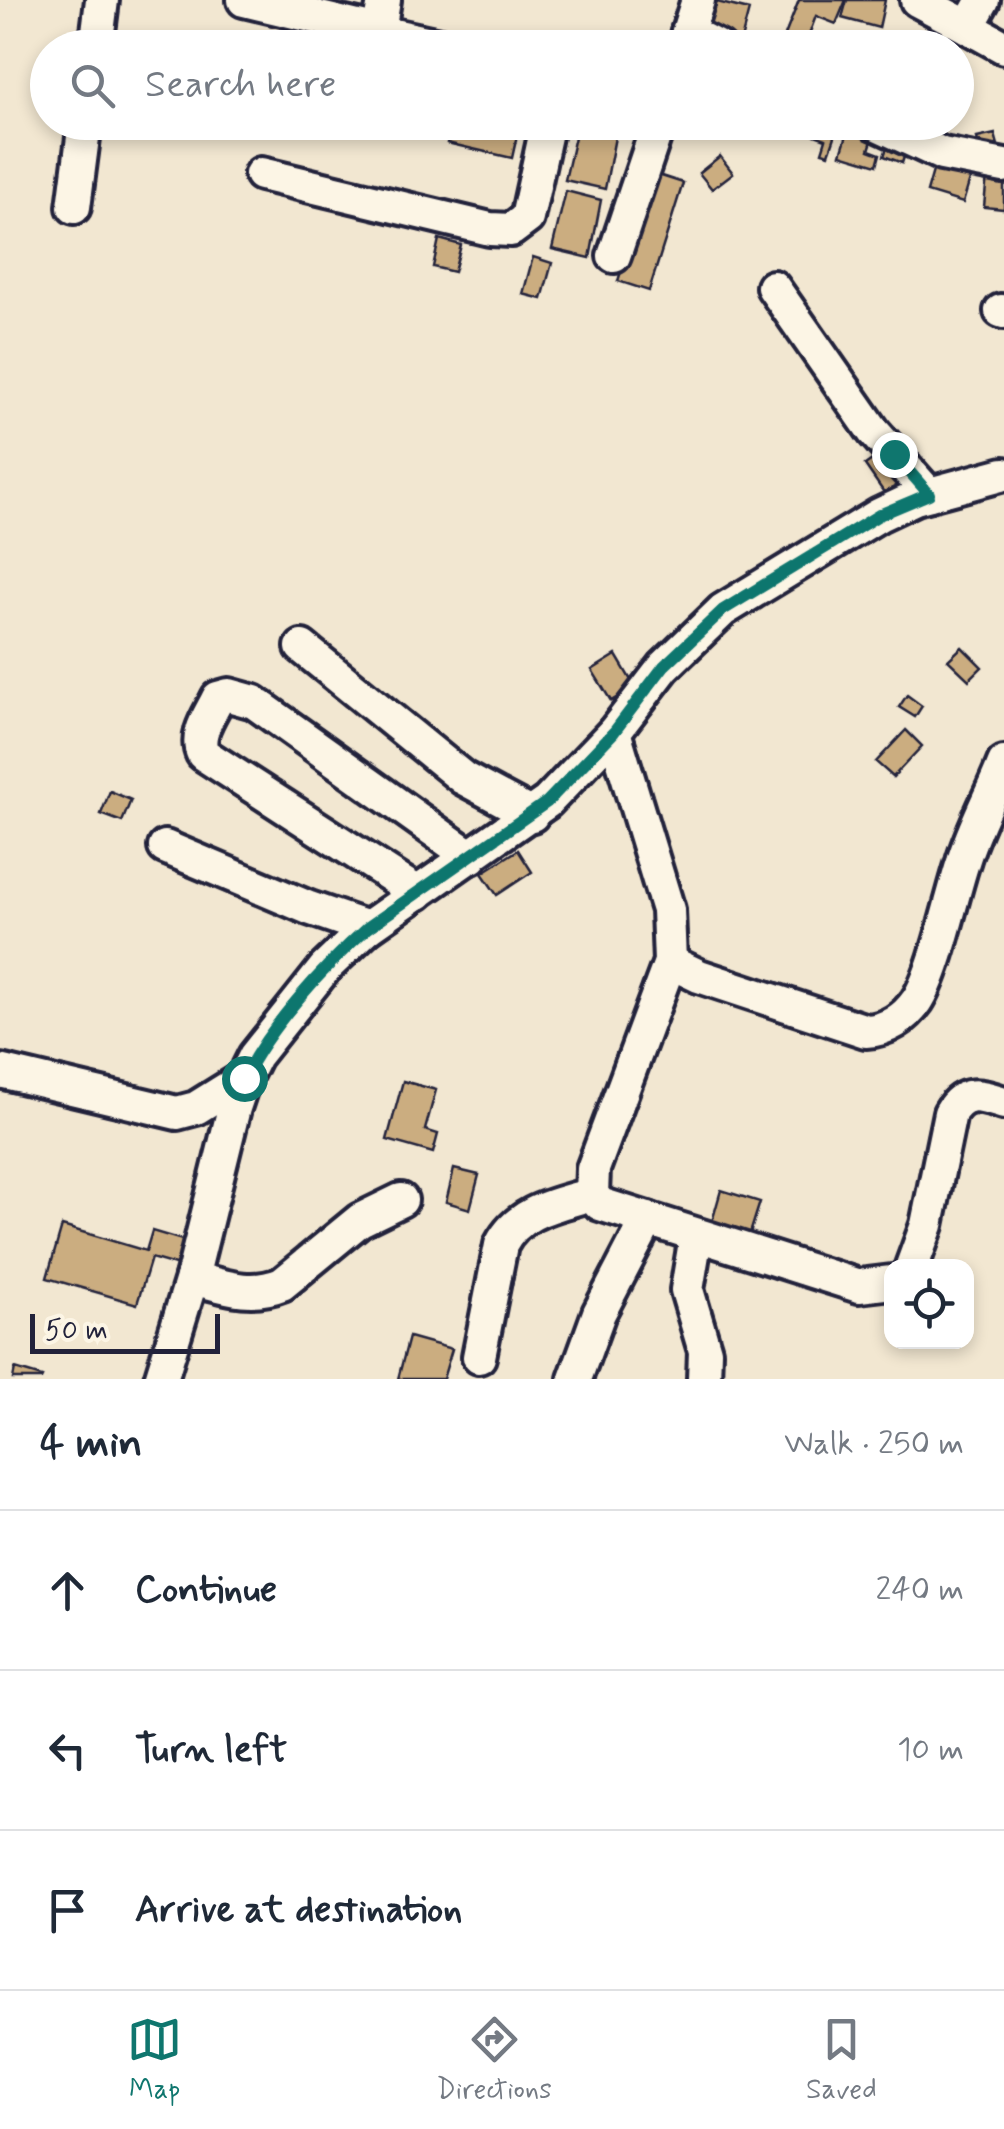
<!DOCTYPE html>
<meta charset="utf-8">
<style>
:root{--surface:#fff;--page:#f6f6f7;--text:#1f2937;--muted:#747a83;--line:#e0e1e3;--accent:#0f766e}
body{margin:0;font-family:Mynerve,sans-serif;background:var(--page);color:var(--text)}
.controls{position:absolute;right:30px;bottom:30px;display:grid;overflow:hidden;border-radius:20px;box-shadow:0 5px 15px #0003}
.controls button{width:90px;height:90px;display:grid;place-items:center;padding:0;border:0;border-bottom:2px solid var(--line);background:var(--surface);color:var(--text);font:50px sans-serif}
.scale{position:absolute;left:30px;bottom:25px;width:190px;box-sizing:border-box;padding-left:10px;border:5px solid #22223b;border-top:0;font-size:28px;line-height:35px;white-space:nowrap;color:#22223b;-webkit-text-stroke:8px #fcf5e5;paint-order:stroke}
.stop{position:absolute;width:30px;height:30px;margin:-22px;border:8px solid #0f766e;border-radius:50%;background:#fff}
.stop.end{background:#0f766e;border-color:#fff;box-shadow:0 2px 10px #0008}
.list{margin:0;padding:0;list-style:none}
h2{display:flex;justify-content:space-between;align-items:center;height:130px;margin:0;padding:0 40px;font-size:42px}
h2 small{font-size:32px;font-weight:400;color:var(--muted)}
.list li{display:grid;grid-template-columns:65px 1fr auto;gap:30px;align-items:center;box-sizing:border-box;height:160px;padding:0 40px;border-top:2px solid var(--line)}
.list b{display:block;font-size:38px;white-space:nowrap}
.list em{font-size:32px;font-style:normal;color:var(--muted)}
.icon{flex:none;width:55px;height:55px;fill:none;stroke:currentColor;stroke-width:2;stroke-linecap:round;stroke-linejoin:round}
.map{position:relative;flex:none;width:1004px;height:1379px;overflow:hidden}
.search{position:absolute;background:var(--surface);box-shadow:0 5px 15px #0003;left:30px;right:30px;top:30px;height:110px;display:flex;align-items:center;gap:25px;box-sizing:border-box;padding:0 35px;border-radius:55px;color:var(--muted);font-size:38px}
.sheet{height:610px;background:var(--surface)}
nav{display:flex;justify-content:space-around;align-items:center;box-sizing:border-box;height:140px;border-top:2px solid var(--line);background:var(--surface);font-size:28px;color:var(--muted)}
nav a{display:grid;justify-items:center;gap:5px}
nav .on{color:var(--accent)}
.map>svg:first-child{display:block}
.building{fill:#cbad80;stroke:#22223b;stroke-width:2.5}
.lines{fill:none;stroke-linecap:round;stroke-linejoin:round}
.minor-casing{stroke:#22223b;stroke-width:40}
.minor{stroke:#fcf5e5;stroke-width:32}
.route{stroke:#0f766e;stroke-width:12}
</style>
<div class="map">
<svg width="1004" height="1379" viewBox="0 0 1004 1379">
<rect width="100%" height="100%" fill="#f2e7d1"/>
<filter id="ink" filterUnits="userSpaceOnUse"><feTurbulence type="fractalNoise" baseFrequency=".01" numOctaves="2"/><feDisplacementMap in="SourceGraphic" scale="20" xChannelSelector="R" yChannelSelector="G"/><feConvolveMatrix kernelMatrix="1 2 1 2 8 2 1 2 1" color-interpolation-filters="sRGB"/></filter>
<g filter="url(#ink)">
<g class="building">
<path d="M 799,0 L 846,0 L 836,24 L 816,16 L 804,48 L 780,48 Z"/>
<path d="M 847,0 L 885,0 L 879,28 L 842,18 Z"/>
<path d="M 713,1 L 749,10 L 740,44 L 705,35 Z"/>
<path d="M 601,32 L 633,42 L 632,48 L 595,48 Z"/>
<path d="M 452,122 L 520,122 L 512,158 L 447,143 Z"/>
<path d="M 819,122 L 840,122 L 829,154 L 822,152 L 826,139 L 815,135 Z"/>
<path d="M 851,122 L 877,125 L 869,150 L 880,154 L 877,165 L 841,154 Z"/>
<path d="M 577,128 L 615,137 L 605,189 L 565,180 Z"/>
<path d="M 995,134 L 999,149 L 981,154 L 977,138 Z"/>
<path d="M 890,139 L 908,145 L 902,163 L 884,156 Z"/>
<path d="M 720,156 L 733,173 L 712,189 L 699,173 Z"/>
<path d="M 937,157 L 973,169 L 963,203 L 927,192 Z"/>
<path d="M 652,173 L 683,183 L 649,291 L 618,281 Z"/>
<path d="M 987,175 L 1004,177 L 1004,209 L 984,207 Z"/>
<path d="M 566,191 L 601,200 L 590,258 L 552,249 Z"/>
<path d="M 439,239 L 461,245 L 454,272 L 433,267 Z"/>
<path d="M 533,257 L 552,263 L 542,299 L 523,294 Z"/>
<path d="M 879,455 L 900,484 L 885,494 L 865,465 Z"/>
<path d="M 962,647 L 982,667 L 969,680 L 948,660 Z"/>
<path d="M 616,655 L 635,687 L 611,701 L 592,670 Z"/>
<path d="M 907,695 L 922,706 L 915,717 L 899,707 Z"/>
<path d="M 906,730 L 922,746 L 893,777 L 876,762 Z"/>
<path d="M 110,791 L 131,800 L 122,822 L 101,814 Z"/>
<path d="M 518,850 L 532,872 L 497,895 L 482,873 Z"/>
<path d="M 403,1081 L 436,1090 L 425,1130 L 438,1134 L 433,1153 L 387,1140 Z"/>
<path d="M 454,1169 L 479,1175 L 470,1209 L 446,1202 Z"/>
<path d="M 721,1190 L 760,1202 L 748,1240 L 710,1229 Z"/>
<path d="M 62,1226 L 146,1251 L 152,1231 L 189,1242 L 182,1267 L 151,1258 L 137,1304 L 47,1278 Z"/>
<path d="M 409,1337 L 452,1349 L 443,1379 L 398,1379 Z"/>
<path d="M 15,1369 L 42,1377 L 41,1379 L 13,1379 Z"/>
</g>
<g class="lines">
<defs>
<g id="minor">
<path d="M 244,0 L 379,32 L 384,0"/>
<path d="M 917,0 L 968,27 L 983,0"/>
<path d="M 968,27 L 1004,47"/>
<path d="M 379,32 L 453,48"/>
<path d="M 688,32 L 719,48"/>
<path d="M 96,48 L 102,0"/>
<path d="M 683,48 L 698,0"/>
<path d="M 873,122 L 942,154 L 1004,166"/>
<path d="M 261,174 L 490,229 L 511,230 L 527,218 L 548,122"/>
<path d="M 74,207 L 85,122"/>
<path d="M 614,256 L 659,122"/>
<path d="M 773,287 L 874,432 L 929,494"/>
<path d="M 1001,311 L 1004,312"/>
<path d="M 302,647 L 463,778 L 532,815"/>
<path d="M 614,732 L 668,910 L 670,962 L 593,1169 L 592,1194 L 600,1204 L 859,1286 L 892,1282"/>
<path d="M 165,847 L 309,908 L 367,928"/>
<path d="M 418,893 L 203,754 C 194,735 210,715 218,698 L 229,695 L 254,702 L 471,857"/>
<path d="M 670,962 L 699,976 L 866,1031 C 887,1030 905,1018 917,1001 C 936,972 951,898 963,862 C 973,828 991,796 1004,763"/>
<path d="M 0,1071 L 177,1113 L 196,1108 L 244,1078"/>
<path d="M 696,1236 L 687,1290 L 705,1351 L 704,1379"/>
<path d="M 912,1266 L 927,1225 L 950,1113 C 964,1089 981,1096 1004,1103"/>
<path d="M 192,1278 C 223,1286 250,1297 282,1284 L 360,1220 L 401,1200"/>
<path d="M 479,1357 L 501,1245 C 519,1210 556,1205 592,1194"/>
<path d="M 161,1379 L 192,1278 L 234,1108 L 244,1078 L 255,1056 L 325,968 L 367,928 L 547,802 L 614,732 L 664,667 L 723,610 L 879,515 L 915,498 L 1004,474"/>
<path d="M 575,1379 L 599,1313 L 648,1219"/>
</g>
</defs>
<use href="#minor" class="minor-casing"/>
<use href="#minor" class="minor"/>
</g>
</g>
<g class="lines" filter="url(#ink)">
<path class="route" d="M 244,1078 C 269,1026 325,966 367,928 L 547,802 L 614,732 L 664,666 L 723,610 L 879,515 L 929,494 L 894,454"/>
</g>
</svg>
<div class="controls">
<button><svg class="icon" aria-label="locate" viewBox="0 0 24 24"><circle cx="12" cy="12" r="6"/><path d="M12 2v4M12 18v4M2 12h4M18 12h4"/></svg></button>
</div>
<div class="scale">50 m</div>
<div class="stop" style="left:244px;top:1078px"></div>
<div class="stop end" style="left:894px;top:454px"></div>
<div class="search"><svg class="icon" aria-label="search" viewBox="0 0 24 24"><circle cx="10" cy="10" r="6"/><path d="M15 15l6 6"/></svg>Search here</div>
</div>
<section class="sheet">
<h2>4 min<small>Walk · 250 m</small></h2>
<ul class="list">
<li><svg class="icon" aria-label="ahead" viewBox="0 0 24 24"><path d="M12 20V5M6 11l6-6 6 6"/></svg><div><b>Continue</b></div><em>240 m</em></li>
<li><svg class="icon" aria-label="left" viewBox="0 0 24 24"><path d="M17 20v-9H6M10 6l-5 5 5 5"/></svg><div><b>Turn left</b></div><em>10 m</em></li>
<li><svg class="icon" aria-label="arrive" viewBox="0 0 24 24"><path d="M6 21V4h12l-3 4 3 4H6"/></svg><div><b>Arrive at destination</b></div></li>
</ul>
</section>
<nav>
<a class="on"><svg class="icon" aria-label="map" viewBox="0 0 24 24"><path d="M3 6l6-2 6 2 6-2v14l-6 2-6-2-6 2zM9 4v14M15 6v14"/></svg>Map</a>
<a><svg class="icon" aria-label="directions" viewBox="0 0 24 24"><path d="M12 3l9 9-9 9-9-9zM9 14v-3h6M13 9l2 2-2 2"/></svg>Directions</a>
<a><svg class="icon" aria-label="saved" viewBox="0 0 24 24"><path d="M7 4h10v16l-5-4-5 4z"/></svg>Saved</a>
</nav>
